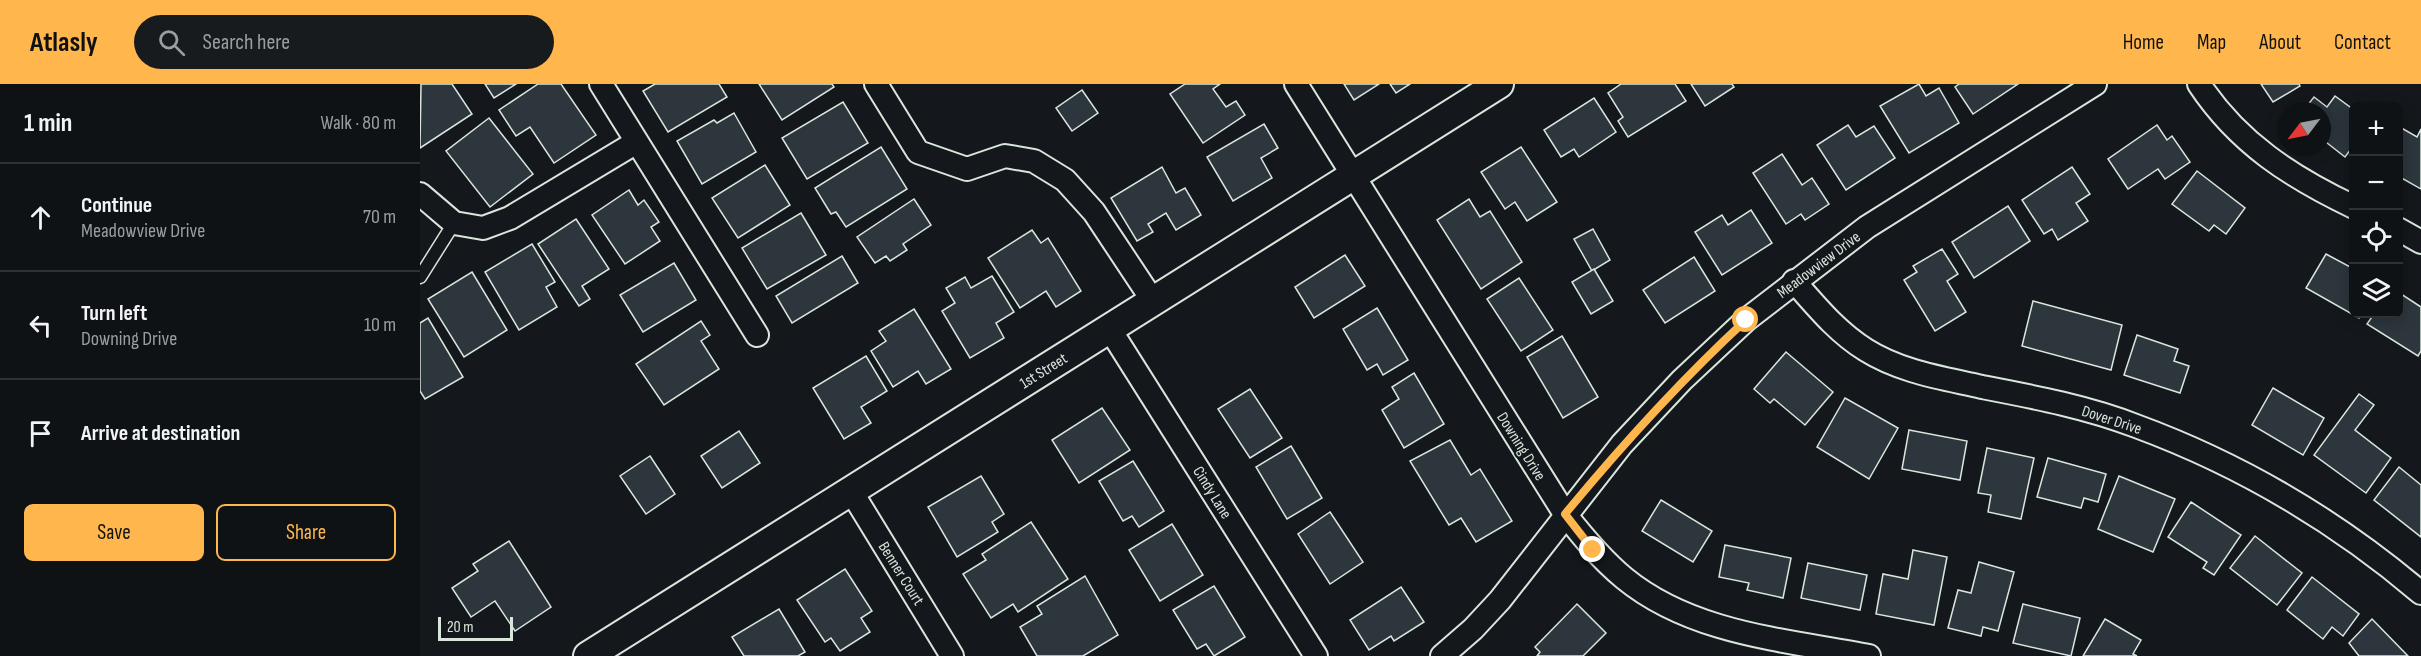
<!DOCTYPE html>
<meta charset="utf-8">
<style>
:root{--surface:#0f1215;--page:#181b1e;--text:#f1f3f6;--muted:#9b9ea0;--line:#2f3234;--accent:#ffb74d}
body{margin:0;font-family:"Sofia Sans Condensed",sans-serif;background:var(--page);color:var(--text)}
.controls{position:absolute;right:18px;top:18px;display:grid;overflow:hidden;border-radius:9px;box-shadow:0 3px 15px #0003}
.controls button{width:54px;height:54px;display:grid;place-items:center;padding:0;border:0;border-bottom:2px solid var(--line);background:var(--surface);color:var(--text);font:30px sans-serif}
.compass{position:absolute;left:1857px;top:18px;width:54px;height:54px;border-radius:50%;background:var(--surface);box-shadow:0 3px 15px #0003;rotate:238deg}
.scale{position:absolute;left:18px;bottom:15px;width:75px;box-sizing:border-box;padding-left:6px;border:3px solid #d8e6dc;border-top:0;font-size:16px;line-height:21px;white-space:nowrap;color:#d8e6dc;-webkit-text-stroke:4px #14181c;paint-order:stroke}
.stop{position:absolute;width:18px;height:18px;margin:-14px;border:4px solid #ffb74d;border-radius:50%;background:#fff}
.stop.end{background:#ffb74d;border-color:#fff;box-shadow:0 2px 6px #0008}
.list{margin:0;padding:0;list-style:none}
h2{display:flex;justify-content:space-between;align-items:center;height:78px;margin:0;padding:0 24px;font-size:26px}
h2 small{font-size:20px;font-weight:400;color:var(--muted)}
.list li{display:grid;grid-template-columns:39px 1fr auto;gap:18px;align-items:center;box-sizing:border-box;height:108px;padding:0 24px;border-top:2px solid var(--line)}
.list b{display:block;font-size:22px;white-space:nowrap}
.list p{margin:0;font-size:20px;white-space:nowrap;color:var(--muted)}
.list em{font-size:20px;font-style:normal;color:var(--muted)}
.actions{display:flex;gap:12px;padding:18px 24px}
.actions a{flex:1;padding:14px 0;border:2px solid var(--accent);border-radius:9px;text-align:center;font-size:21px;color:var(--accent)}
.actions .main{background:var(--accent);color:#111}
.icon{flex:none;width:33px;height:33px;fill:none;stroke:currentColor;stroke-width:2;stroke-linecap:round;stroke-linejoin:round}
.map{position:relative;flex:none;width:2001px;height:572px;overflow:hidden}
header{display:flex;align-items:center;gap:36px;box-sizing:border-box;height:84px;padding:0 30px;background:var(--accent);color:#111}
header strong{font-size:28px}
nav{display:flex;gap:33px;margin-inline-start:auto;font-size:21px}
.search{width:420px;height:54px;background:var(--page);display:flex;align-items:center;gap:15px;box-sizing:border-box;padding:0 21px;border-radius:33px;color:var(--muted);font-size:22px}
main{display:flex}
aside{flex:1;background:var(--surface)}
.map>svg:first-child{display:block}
.building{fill:#2c363c;stroke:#d8e6dc;stroke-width:1.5}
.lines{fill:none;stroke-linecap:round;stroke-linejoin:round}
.service-casing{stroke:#d8e6dc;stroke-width:15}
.minor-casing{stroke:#d8e6dc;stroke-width:26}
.tertiary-casing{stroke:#d8e6dc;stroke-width:32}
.service{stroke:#14181c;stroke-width:12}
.minor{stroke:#14181c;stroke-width:22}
.tertiary{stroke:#14181c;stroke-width:28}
.route{stroke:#ffb74d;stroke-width:8}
.labels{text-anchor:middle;stroke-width:4.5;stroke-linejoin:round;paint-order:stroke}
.street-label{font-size:16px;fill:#d8e6dc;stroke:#14181c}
</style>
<header>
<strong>Atlasly</strong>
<div class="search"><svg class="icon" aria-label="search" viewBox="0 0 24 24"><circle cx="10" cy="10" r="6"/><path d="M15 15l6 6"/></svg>Search here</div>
<nav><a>Home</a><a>Map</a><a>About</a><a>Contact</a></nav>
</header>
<main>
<aside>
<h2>1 min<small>Walk · 80 m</small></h2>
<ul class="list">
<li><svg class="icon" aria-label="ahead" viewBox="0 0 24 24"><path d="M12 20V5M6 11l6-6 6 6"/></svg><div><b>Continue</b><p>Meadowview Drive</p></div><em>70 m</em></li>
<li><svg class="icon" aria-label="left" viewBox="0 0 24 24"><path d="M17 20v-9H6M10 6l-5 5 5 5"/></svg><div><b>Turn left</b><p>Downing Drive</p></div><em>10 m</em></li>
<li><svg class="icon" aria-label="arrive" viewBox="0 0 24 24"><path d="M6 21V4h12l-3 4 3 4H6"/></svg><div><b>Arrive at destination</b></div></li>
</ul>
<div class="actions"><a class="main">Save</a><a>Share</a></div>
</aside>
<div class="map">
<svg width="2001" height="572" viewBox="0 0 2001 572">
<rect width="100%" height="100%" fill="#14181c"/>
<g class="building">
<path d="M 1,0 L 32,0 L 52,30 L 0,64 Z"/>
<path d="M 65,0 L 96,0 L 74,14 Z"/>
<path d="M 118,0 L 141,0 L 176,51 L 134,79 L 110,43 L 96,52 L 79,26 Z"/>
<path d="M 235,0 L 299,0 L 307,13 L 248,48 L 223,7 Z"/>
<path d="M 339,0 L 412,0 L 414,3 L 362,36 Z"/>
<path d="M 765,0 L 800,0 L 793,5 L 806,23 L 816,17 L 825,31 L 783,59 L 750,10 Z"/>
<path d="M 924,0 L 959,0 L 934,16 Z"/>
<path d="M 970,0 L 990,0 L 976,9 Z"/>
<path d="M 1201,0 L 1255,0 L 1266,17 L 1208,53 L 1198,37 L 1203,33 L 1188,9 Z"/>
<path d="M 1271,0 L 1312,0 L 1314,3 L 1285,22 Z"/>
<path d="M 1499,0 L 1506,12 L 1519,4 L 1539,39 L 1489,69 L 1460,22 Z"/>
<path d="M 1539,0 L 1598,0 L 1553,30 L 1535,3 Z"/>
<path d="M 1841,0 L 1879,0 L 1880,2 L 1853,18 Z"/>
<path d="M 662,6 L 678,29 L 652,47 L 636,24 Z"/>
<path d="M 1915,12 L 1934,26 L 1934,61 L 1925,73 L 1902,55 L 1902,27 L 1883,27 L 1894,13 L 1907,23 Z"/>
<path d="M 1174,14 L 1196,48 L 1159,73 L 1154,65 L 1141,73 L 1124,46 Z"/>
<path d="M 423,18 L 448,59 L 387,95 L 362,54 Z"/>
<path d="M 314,29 L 336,68 L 282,100 L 257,57 L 294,36 L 297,39 Z"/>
<path d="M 69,34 L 113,90 L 70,123 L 26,67 Z"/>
<path d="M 844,40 L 858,64 L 841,74 L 852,94 L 813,117 L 787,73 Z"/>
<path d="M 1428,41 L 1436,53 L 1454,42 L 1475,74 L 1426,106 L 1397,61 Z"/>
<path d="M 1737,41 L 1747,56 L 1752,52 L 1770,78 L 1745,95 L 1738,85 L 1708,105 L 1688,75 Z"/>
<path d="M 1978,42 L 1997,53 L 2001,45 L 2001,105 L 1978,92 Z"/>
<path d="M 461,63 L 487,105 L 426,143 L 416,128 L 411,130 L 395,104 Z"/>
<path d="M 1101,63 L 1137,118 L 1107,137 L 1095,118 L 1085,125 L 1061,88 Z"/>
<path d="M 1362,70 L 1382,101 L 1392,94 L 1409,120 L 1385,136 L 1381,130 L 1366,140 L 1333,89 Z"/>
<path d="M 345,81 L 370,121 L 318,154 L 292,114 Z"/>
<path d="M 742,83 L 756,109 L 765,104 L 781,131 L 756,146 L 746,129 L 728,140 L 733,148 L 717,157 L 691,114 Z"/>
<path d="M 1652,83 L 1670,110 L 1656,119 L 1668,137 L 1638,156 L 1632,145 L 1624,150 L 1602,116 Z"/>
<path d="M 1777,87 L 1825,124 L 1806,150 L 1794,141 L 1789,147 L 1752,120 Z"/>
<path d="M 209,106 L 218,121 L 224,116 L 239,138 L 231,143 L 240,157 L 205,180 L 172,131 Z"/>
<path d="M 494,115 L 511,141 L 483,160 L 487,166 L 470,177 L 466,172 L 455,179 L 437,153 Z"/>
<path d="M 1049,115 L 1060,133 L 1070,127 L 1102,178 L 1061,205 L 1017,136 Z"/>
<path d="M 1588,122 L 1610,157 L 1554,194 L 1532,158 Z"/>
<path d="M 1331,126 L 1352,159 L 1302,191 L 1275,148 L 1302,131 L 1308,141 Z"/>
<path d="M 381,129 L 406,171 L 347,205 L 322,164 Z"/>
<path d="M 156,135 L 189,185 L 162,202 L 170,215 L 159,222 L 118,160 Z"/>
<path d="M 1173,145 L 1190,176 L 1172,187 L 1154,155 Z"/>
<path d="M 612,146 L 621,159 L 628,154 L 661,207 L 636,223 L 626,207 L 600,224 L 568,174 Z"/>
<path d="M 112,160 L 135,198 L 126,203 L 137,223 L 99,246 L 65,188 Z"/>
<path d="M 1522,165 L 1538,190 L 1527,197 L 1546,228 L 1515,247 L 1484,196 L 1497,188 L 1493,182 Z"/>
<path d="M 1906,170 L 1934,185 L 1934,230 L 1942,230 L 1939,234 L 1886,204 Z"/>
<path d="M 925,171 L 945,202 L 894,234 L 875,203 Z"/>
<path d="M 422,172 L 438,199 L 372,239 L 356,212 Z"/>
<path d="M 1274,173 L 1295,207 L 1245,239 L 1223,206 Z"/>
<path d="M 254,179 L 276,216 L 223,248 L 200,211 Z"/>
<path d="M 1174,185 L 1193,217 L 1171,230 L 1152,198 Z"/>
<path d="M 52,188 L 87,246 L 44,273 L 8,215 Z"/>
<path d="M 572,192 L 594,228 L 576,239 L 584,254 L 550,274 L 522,227 L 535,219 L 526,204 L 545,193 L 551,204 Z"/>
<path d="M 1099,194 L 1133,246 L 1101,267 L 1067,215 Z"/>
<path d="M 1978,208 L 2001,223 L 2001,267 L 1998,272 L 1947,240 L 1954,230 L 1978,230 Z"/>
<path d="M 1613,217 L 1702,241 L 1691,286 L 1602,262 Z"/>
<path d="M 957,224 L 988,276 L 963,291 L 957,280 L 947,286 L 923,245 Z"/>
<path d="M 494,225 L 531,285 L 506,300 L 498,287 L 473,303 L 451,267 L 466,257 L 459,247 Z"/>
<path d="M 8,234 L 43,293 L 5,315 L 0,307 L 0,239 Z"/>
<path d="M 281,237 L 290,251 L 281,257 L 299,285 L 244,321 L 216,280 Z"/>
<path d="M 1717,251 L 1758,265 L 1754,277 L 1769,282 L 1760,309 L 1704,291 Z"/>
<path d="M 1142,252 L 1178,313 L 1143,334 L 1107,273 Z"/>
<path d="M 1366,268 L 1413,308 L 1385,341 L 1354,315 L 1350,319 L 1334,305 Z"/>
<path d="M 446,272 L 467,307 L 441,323 L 451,339 L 424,355 L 393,304 Z"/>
<path d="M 994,289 L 1024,340 L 984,364 L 962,326 L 979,315 L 972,303 Z"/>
<path d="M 1853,304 L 1904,334 L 1883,371 L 1832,341 Z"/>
<path d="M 830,305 L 862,354 L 830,374 L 798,325 Z"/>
<path d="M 1939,310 L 1954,321 L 1935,346 L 1971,374 L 1946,409 L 1894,371 Z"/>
<path d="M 1425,314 L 1478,344 L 1449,395 L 1397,363 Z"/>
<path d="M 682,324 L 710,366 L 659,399 L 632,356 Z"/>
<path d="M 1489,346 L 1547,357 L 1540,396 L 1482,385 Z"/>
<path d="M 319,347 L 340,379 L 302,404 L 281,372 Z"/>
<path d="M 1030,356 L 1051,391 L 1060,385 L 1092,437 L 1056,458 L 1041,434 L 1029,441 L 990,377 Z"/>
<path d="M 871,362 L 902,414 L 867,435 L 836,383 Z"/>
<path d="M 1567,364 L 1614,374 L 1601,435 L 1568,428 L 1571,411 L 1558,409 Z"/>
<path d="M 230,372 L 255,410 L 226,430 L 200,392 Z"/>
<path d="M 1628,374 L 1686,390 L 1678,418 L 1664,414 L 1661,424 L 1617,413 Z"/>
<path d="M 713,377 L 744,427 L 719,443 L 712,432 L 703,437 L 679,397 Z"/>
<path d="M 1979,383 L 2001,401 L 2001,453 L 1954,416 Z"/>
<path d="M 561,392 L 584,430 L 572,438 L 578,448 L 537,473 L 508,423 Z"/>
<path d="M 1699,392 L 1755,415 L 1733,468 L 1678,445 Z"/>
<path d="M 1241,416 L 1292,447 L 1273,478 L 1222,447 Z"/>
<path d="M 1771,418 L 1821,451 L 1794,491 L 1783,484 L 1787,478 L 1748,453 Z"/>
<path d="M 910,428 L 943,478 L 910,500 L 878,450 Z"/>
<path d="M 611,438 L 648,495 L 598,528 L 593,520 L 571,534 L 543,490 L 566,476 L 562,470 Z"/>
<path d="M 752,440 L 783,491 L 740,517 L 709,466 Z"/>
<path d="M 1835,452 L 1882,489 L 1857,521 L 1810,484 Z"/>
<path d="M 89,457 L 131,523 L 95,547 L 75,517 L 51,533 L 32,504 L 58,487 L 53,480 Z"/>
<path d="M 1305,461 L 1371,474 L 1363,514 L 1327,506 L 1329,499 L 1299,493 Z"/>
<path d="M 1493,466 L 1527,473 L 1514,541 L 1456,530 L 1463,490 L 1488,495 Z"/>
<path d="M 1559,478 L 1594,488 L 1578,547 L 1563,543 L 1561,552 L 1528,544 L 1538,506 L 1551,509 Z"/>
<path d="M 1388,479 L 1447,491 L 1440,526 L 1381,514 Z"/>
<path d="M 425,485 L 452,527 L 441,534 L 450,548 L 420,567 L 411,554 L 405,558 L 377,516 Z"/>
<path d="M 665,492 L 698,551 L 663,572 L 617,572 L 600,543 L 622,530 L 617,522 Z"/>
<path d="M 1892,493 L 1939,530 L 1923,552 L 1912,543 L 1903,555 L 1867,526 Z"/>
<path d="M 794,502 L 825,553 L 794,572 L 786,560 L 777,565 L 753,526 Z"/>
<path d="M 981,503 L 1004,538 L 974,557 L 971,552 L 949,566 L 930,536 Z"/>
<path d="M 1157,520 L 1186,549 L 1163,572 L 1117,572 L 1120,568 L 1115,563 Z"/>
<path d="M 1603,520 L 1660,534 L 1651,572 L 1593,559 Z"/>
<path d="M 359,525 L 385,568 L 378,572 L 324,572 L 312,553 Z"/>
<path d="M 1685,535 L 1721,556 L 1713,570 L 1717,572 L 1663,572 Z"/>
<path d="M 1952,535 L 1988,572 L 1939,572 L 1929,559 Z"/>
</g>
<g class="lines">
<defs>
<path id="service" d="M 0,193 L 34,139"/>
<g id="minor">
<path d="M 181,0 L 337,251"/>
<path d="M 456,0 L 498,68 L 547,85 L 585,72 L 614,77 L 645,96 L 674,128 L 733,217"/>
<path d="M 876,0 L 1145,430 C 1163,453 1181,475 1204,494 C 1272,550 1366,556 1449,572"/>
<path d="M 1779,0 C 1818,59 1871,93 1934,123"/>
<path d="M 0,110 L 34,139 L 63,144 L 90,134 L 215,59"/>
<path d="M 1978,145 L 2001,158"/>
<path d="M 1374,197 C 1396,222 1417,248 1446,266 C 1481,288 1523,294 1562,303 C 1614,313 1667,323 1716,342 C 1822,381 1916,437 2001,509"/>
<path d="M 689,244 L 896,572"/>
<path d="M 431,407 L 532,572"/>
<path d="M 1022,572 L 1053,545 L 1080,516 L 1202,360 L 1262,296 L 1326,236 L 1447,143 L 1675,0"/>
</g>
<path id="tertiary" d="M 168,572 L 1079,0"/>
</defs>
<use href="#service" class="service-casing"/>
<use href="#minor" class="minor-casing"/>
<use href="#tertiary" class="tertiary-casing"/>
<use href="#service" class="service"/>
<use href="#minor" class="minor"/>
<use href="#tertiary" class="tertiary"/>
</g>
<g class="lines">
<path class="route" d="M 1173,466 L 1145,430 C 1202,361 1260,297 1326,236"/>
</g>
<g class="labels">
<g class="street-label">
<text transform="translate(1398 180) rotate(-37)" y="6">Meadowview Drive</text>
<text transform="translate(623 286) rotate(-32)" y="6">1st Street</text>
<text transform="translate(1692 335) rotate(18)" y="6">Dover Drive</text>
<text transform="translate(1102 362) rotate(58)" y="6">Downing Drive</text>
<text transform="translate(793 408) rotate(58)" y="6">Cindy Lane</text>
<text transform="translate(482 489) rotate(58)" y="6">Benner Court</text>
</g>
</g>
</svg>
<div class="controls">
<button>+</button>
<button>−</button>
<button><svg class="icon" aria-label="locate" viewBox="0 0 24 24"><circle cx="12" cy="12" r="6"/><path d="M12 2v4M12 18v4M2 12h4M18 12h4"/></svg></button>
<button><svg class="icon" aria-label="layers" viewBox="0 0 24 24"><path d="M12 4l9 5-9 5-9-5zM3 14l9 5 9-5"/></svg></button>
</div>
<svg class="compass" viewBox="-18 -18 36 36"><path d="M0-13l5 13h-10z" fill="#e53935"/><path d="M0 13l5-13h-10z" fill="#9b9ea0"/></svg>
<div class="scale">20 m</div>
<div class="stop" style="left:1326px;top:236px"></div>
<div class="stop end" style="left:1173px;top:466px"></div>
</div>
</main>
